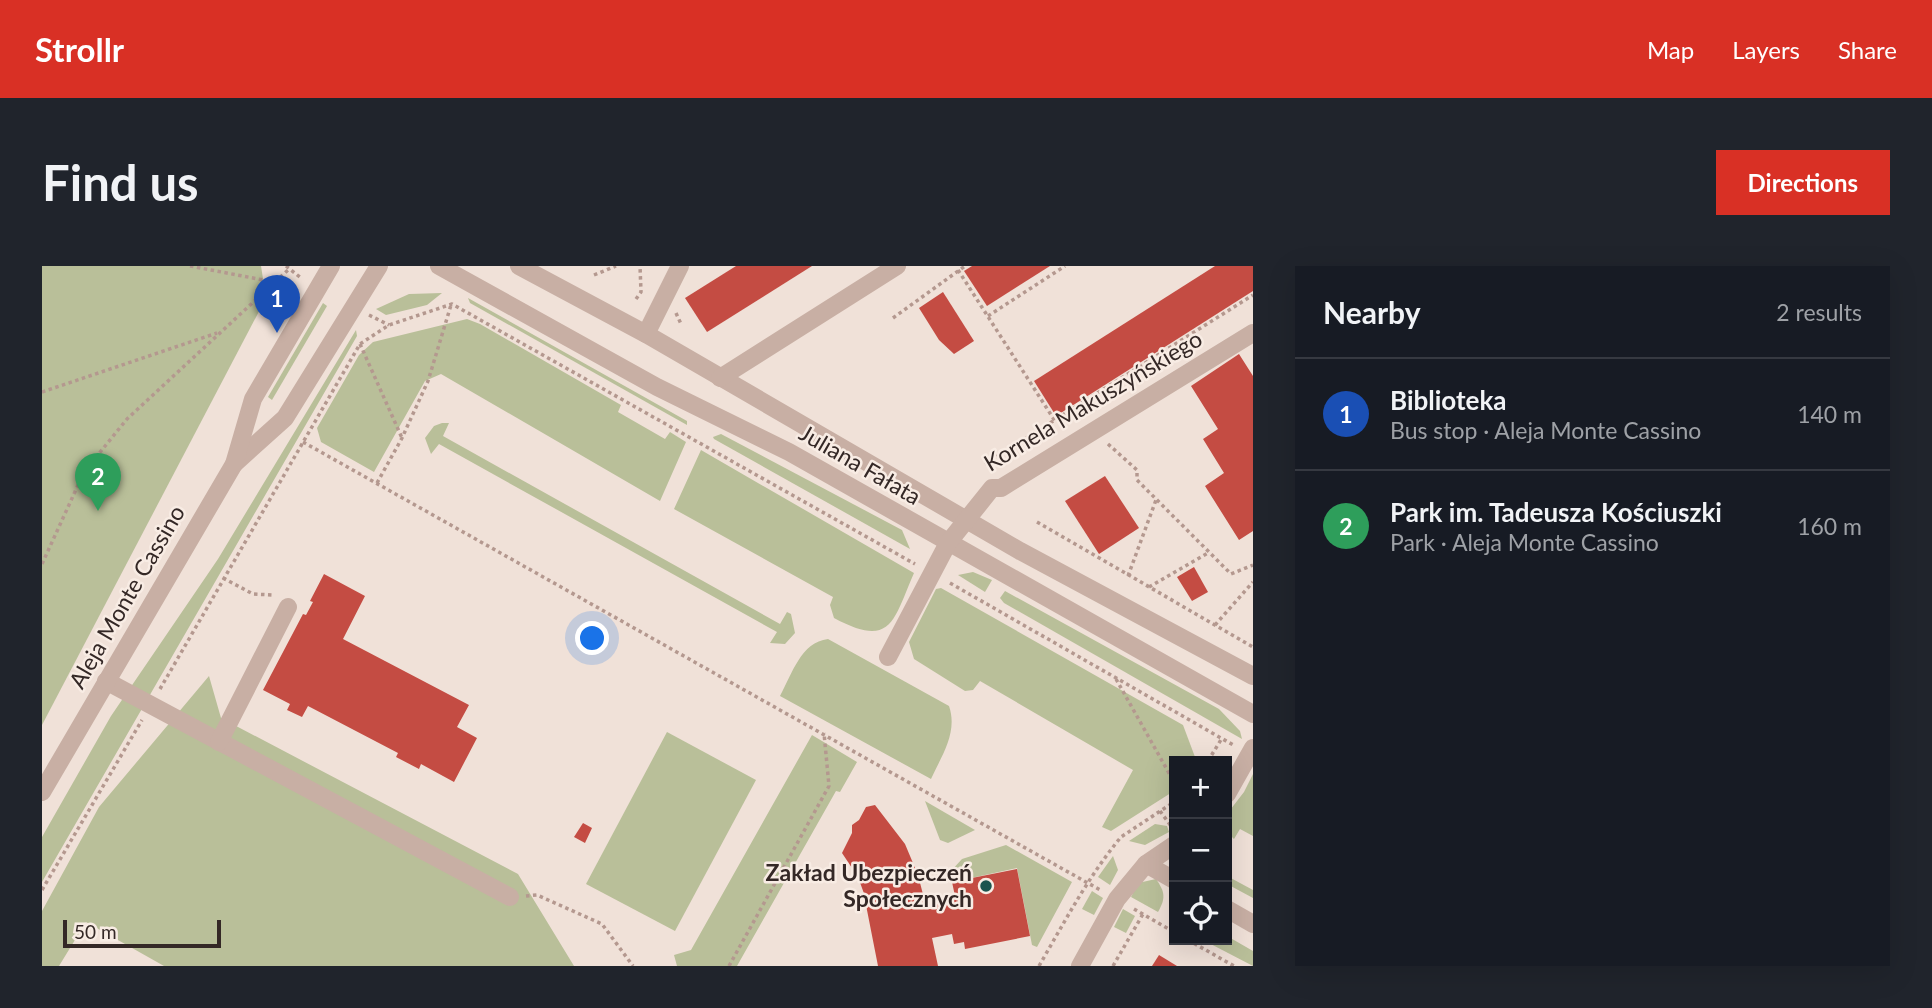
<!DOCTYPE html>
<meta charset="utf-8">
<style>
:root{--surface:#171b24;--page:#20242c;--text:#f1f3f6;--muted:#9ea1a6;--line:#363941;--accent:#d93025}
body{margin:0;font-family:Lato,sans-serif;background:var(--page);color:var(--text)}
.controls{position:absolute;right:21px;bottom:21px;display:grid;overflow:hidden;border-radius:0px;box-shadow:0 7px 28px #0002}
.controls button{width:63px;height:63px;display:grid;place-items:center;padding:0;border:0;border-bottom:2px solid var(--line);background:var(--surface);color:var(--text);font:35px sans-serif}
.scale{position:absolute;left:21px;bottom:18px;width:158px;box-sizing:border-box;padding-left:7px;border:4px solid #342826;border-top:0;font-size:19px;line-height:24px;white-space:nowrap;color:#342826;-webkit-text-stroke:5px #f8ece4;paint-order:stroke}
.you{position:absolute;left:551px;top:373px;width:24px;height:24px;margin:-18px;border:5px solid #fff;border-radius:50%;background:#1a73e8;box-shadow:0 0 0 10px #1a73e833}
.badge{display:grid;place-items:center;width:46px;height:46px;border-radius:50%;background:var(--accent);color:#fff;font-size:23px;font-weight:700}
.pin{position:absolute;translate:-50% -58px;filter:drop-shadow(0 2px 4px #0008)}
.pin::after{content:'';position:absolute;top:37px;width:24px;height:21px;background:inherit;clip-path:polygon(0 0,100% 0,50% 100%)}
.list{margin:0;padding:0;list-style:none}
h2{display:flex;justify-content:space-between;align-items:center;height:91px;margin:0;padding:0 28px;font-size:30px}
h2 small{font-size:23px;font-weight:400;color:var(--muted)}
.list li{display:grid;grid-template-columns:46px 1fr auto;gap:21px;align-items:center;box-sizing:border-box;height:112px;padding:0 28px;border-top:2px solid var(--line)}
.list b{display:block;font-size:26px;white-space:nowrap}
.list p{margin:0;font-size:23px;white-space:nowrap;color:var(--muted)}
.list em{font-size:23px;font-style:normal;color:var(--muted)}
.icon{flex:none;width:38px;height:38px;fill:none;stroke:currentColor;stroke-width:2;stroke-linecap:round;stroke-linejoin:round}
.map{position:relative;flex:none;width:1211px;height:700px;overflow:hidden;border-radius:0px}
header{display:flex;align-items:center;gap:42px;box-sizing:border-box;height:98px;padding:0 35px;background:var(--accent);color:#fff}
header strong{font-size:33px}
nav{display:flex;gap:38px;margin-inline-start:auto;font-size:24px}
.intro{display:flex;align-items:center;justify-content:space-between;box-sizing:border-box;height:168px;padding:0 42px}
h1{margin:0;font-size:49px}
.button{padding:18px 32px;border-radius:0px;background:var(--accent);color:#fff;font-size:24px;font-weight:700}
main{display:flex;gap:42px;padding:0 42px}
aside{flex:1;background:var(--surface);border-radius:0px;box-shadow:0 7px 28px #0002}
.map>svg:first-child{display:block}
.green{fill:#b9bf99}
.building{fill:#c44c43}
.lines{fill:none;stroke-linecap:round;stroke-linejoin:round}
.path{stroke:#b4988f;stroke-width:3.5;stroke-dasharray:3.5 3.5;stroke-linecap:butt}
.minor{stroke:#c8afa4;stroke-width:18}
.poi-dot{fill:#1c544e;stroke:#f8ece4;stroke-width:2.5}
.labels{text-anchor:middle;stroke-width:5;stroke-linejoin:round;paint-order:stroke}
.street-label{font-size:23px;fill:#342826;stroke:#f8ece4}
.poi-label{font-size:23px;font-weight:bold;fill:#342826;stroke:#f8ece4;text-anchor:end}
</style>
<header>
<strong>Strollr</strong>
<nav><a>Map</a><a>Layers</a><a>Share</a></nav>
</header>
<div class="intro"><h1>Find us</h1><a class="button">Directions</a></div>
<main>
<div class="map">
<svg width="1211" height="700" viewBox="0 0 1211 700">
<rect width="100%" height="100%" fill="#f0e1d8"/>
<g class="green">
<path d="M 0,0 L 219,0 L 224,32 L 0,459 Z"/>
<path d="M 400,27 L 385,39 L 344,49 L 334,43 L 367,28 Z"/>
<path d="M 426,32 L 645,155 L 645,159 L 428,37 Z"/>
<path d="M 281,37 L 285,40 L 230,134 L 226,131 Z"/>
<path d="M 425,53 L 438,58 L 579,139 L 576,146 L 623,173 L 628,166 L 644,176 L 618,235 L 399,108 L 383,115 L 332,206 L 279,176 L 275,162 L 317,89 L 331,76 Z"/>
<path d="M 314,64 L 315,70 L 0,616 L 0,571 L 69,450 L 176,293 Z"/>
<path d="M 400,157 L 407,157 L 401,170 L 738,358 L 745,346 L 749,348 L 753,367 L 743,378 L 728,377 L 735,366 L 397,178 L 389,188 L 383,172 L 392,160 Z"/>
<path d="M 679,168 L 860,264 L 868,283 L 672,173 L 671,171 Z"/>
<path d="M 659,184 L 872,307 C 851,355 850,383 792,352 L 788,339 L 791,331 L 632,243 Z"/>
<path d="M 931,306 L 950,314 L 943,326 L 916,309 Z"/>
<path d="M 899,322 L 1141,459 L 1153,491 L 1152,495 L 1132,495 L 1132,525 L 1069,565 L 1060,561 L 1091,504 L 938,415 L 931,424 L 923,425 L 872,393 L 867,376 L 894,323 Z"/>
<path d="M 963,325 L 1177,443 L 1198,465 L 1200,473 L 962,337 L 958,332 Z"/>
<path d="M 786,373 L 907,440 C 916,466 900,489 889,513 L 738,430 C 750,408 759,376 786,373 Z"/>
<path d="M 167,410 L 179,452 L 476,608 L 532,700 L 122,700 L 44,656 L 17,700 L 0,700 L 0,645 L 57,541 Z"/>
<path d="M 625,466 L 714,514 L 633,665 L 544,618 Z"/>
<path d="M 770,469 L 815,496 L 798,526 L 794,525 L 695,700 L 635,700 L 632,689 L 649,684 Z"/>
<path d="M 1211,508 L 1211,570 L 1198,563 L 1192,573 L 1185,566 L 1185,548 L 1202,526 Z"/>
<path d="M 883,535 L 933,564 L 906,577 L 898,574 Z"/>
<path d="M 1113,558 L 1125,560 L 1127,566 L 1103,579 L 1087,575 Z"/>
<path d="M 964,579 L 1030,616 L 995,681 L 990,679 L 975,602 L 911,616 L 908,606 L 920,593 Z"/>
<path d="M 1071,590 L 1076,604 L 1068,619 L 1056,611 Z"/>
<path d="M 1185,610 L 1211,624 L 1211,632 L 1185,618 Z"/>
<path d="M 1114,613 C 1123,626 1124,632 1116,646 L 1089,631 L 1096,617 Z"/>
<path d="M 1050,625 L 1061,632 L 1052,649 L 1040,643 Z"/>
<path d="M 1081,643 L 1093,650 L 1084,667 L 1072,661 Z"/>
<path d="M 1185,670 L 1211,685 L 1211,700 L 1161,674 L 1185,674 Z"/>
</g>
<g class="building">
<path d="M 694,0 L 770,0 L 665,66 L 643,32 Z"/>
<path d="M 930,0 L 1008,0 L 945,40 L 922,5 Z"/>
<path d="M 1173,0 L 1211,0 L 1211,25 L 1014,150 L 992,115 Z"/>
<path d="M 901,26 L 932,75 L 912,88 L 897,74 L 877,42 Z"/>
<path d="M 1197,88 L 1211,110 L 1211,265 L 1197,274 L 1163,220 L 1182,207 L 1161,173 L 1176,163 L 1149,120 Z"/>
<path d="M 1063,210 L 1097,262 L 1057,288 L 1023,235 Z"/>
<path d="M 1152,301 L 1166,326 L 1150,335 L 1135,311 Z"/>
<path d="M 282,308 L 323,330 L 301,373 L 427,439 L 415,461 L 435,472 L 412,516 L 379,498 L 377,503 L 354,491 L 356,487 L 266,440 L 260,451 L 245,444 L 248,438 L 221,424 L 261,348 L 264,349 L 271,336 L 268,335 Z"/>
<path d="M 833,539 L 863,578 L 876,609 L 884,640 L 909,635 L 913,630 L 910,616 L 975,603 L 988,670 L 923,683 L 922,676 L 912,678 L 910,668 L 890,672 L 896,700 L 836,700 L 824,639 L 832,637 L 830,631 L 824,633 L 816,611 L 800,587 L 810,567 L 810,559 L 817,554 L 824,541 Z"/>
<path d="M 541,557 L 550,562 L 543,577 L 532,571 Z"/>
<path d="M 1117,689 L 1135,700 L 1110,700 Z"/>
</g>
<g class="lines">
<g class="path">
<path d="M 148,0 L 232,16"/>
<path d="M 244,0 L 259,12"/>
<path d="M 916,4 L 1013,155"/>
<path d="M 552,9 L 574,0"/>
<path d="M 594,33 L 599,26 L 598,0"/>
<path d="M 634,47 L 639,58"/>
<path d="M 327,49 L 347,59"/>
<path d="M 946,50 L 1023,0"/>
<path d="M 851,52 L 923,0"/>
<path d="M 318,78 L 360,172"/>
<path d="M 0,126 L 175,67"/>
<path d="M 261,176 L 1060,625"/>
<path d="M 1066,178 L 1095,204 L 1095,214 L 1189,308 L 1211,299"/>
<path d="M 943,198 L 1211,29"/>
<path d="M 335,217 L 360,172 L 386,115 L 409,39"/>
<path d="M 995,256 L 1211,381"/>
<path d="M 0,298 L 42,206 L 85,153 L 246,4"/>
<path d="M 1086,310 L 1114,234"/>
<path d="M 181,312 L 211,328 L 232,329"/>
<path d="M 908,317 L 1193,480"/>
<path d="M 1107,321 L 1166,287"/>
<path d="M 1173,359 L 1211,316"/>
<path d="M 1074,413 L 1132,516"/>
<path d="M 118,423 L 318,78 L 347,59 L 410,38 L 873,298"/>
<path d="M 1166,495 L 1180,472"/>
<path d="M 1118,545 L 1129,560"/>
<path d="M 0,624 L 100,454"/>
<path d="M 484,630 L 495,629 L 560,658 L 591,700"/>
<path d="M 1092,643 L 1132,666"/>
<path d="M 1146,674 L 1192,700"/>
<path d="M 687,700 L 787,520 L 782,467"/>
<path d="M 997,700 C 1023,655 1046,611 1079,571 L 1132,536"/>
<path d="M 1071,700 L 1101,648"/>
</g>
<g class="minor">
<path d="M 397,0 L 615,121 L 747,186 L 1211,448"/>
<path d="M 477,0 L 604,68 L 978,285 L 1211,410"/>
<path d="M 604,68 L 638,0"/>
<path d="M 678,112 L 855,0"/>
<path d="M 192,198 L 243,152 L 337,0"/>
<path d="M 846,391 L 906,277 L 950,222 L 959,222 L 1211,67"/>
<path d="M 64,415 L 468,631"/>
<path d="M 177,476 L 246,341"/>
<path d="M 0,526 L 192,198 L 211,133 L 289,0"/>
<path d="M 1185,528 L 1211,482"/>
<path d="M 1104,598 L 1132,579"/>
<path d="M 1185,643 L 1211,658"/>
<path d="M 1038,700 L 1075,633 L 1104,598 L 1132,614"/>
</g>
</g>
<circle class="poi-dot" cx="944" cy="620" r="7"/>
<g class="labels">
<g class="street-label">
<text transform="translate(1051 135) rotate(-31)" y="8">Kornela Makuszyńskiego</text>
<text transform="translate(818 199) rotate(30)" y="8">Juliana Fałata</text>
<text transform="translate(85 331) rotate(-60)" y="8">Aleja Monte Cassino</text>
</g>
<g class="poi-label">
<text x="930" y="615">Zakład Ubezpieczeń<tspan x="930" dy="26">Społecznych</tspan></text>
</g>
</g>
</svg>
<div class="controls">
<button>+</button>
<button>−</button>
<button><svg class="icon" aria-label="locate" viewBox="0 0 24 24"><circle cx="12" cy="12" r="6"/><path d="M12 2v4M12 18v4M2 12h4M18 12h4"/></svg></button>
</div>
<div class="scale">50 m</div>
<div class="you"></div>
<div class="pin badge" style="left:235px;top:67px;background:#1a4fb4">1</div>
<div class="pin badge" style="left:56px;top:245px;background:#2e9e5b">2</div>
</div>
<aside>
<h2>Nearby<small>2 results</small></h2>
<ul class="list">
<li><span class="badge" style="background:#1a4fb4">1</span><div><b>Biblioteka</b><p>Bus stop · Aleja Monte Cassino</p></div><em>140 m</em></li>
<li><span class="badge" style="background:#2e9e5b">2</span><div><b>Park im. Tadeusza Kościuszki</b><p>Park · Aleja Monte Cassino</p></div><em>160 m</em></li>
</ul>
</aside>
</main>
